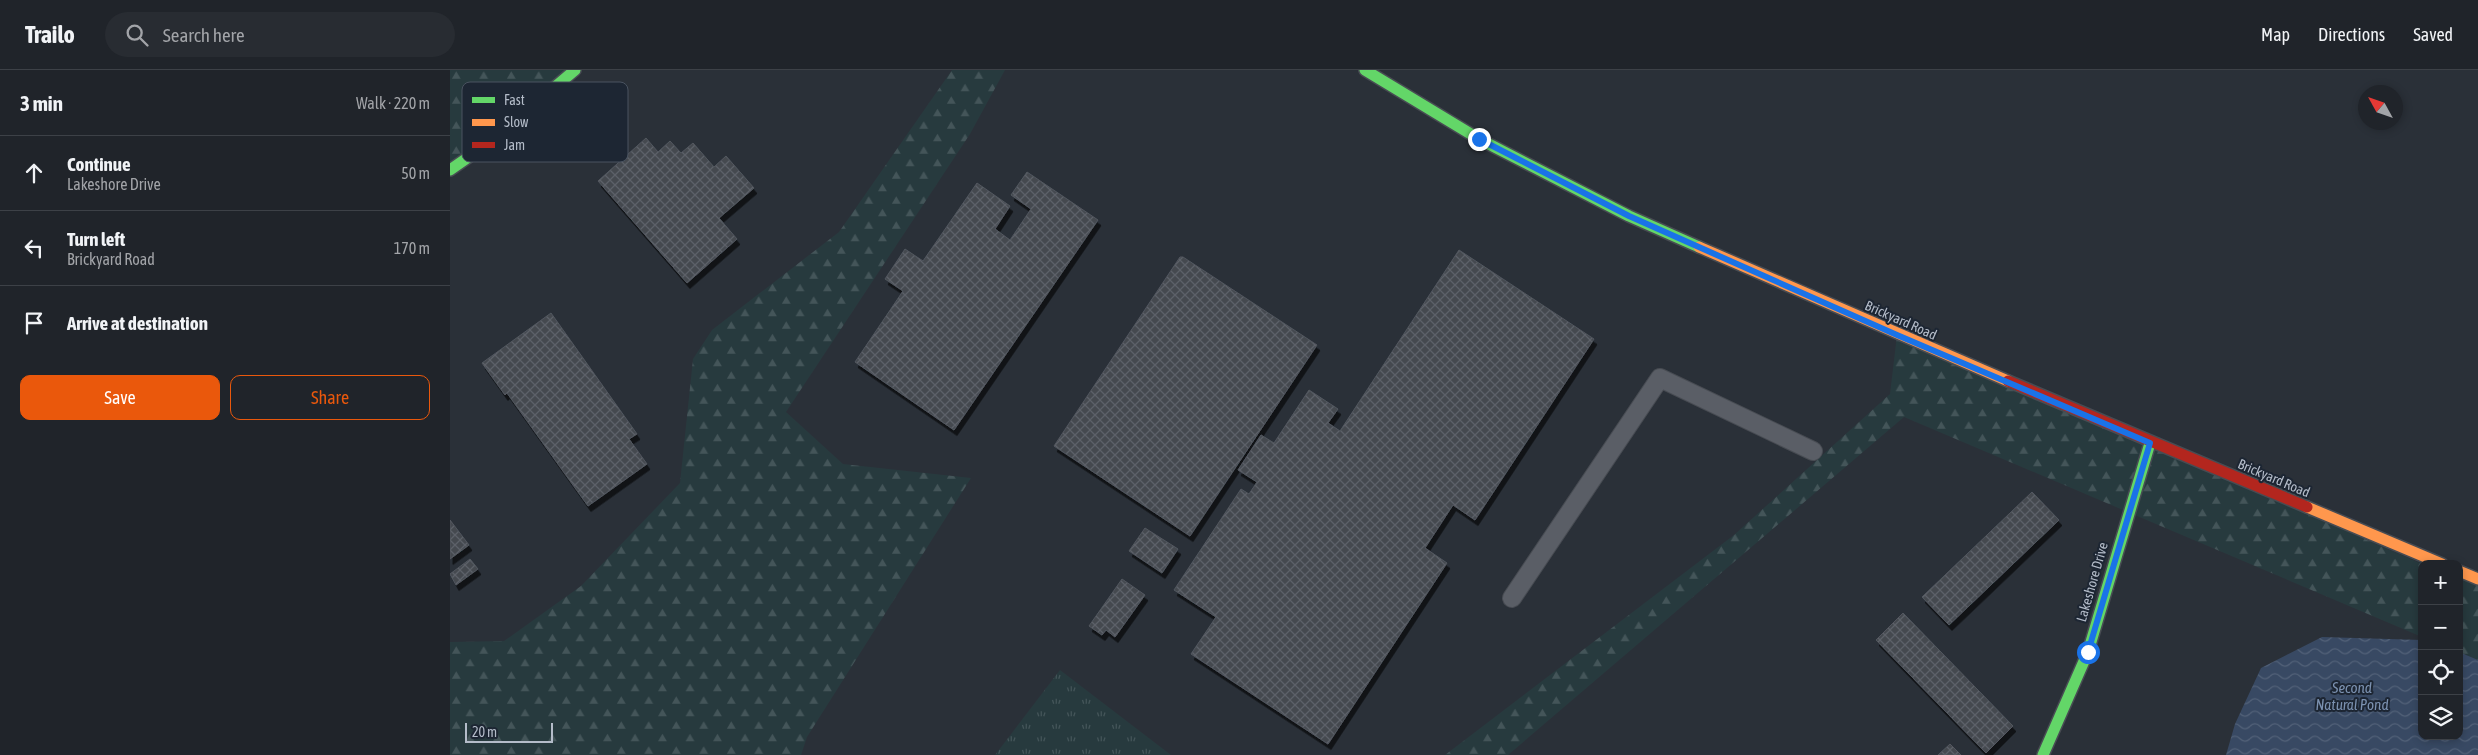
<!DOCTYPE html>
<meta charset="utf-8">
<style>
:root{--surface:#20242a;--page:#282c32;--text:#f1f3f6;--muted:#a2a4a8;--line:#3d4147;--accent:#ea580c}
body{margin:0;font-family:"Asap Condensed",sans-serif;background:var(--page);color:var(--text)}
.controls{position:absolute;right:15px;bottom:15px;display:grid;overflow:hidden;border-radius:10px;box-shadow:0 2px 8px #0003}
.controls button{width:45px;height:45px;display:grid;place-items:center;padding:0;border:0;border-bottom:1px solid var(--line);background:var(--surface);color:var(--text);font:25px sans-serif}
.compass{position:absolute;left:1908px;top:15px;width:45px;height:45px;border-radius:50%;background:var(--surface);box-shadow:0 2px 8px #0003;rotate:310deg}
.scale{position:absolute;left:15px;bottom:12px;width:88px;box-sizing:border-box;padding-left:5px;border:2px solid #b4bcc9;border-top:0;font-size:14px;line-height:18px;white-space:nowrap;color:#b4bcc9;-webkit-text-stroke:4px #1d2633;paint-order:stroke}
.stop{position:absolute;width:15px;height:15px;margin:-11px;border:4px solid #1a73e8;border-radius:50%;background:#fff}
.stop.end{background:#1a73e8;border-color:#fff;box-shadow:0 1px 5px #0008}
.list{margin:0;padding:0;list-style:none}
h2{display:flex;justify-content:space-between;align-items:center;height:65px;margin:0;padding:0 20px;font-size:21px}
h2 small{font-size:16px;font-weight:400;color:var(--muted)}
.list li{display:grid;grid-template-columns:32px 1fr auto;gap:15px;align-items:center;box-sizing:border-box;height:75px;padding:0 20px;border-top:1px solid var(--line)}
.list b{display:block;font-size:19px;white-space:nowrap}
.list p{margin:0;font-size:16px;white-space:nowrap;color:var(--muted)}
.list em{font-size:16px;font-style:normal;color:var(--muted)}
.actions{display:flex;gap:10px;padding:15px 20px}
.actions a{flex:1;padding:11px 0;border:1px solid var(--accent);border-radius:10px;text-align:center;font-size:18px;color:var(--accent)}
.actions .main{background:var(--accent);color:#fff}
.icon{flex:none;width:28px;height:28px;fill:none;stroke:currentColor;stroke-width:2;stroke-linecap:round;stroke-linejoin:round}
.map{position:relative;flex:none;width:2028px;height:685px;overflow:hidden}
header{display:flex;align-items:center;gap:30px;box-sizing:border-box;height:70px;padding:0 25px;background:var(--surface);border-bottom:1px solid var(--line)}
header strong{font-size:24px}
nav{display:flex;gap:28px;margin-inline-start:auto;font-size:18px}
.search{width:350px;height:45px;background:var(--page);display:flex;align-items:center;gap:12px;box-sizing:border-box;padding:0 18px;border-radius:28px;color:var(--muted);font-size:19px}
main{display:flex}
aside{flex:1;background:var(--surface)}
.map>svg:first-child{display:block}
.forest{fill:url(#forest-firs)}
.park{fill:url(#park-tufts)}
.water{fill:url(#water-waves)}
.building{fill:url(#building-cross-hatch);stroke:#52575f;filter:url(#shadow)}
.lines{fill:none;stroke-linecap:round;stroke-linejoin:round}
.lane-casing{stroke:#484c53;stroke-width:20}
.fast-casing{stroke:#484c53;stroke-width:14}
.slow-casing{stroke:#484c53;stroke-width:14}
.jam-casing{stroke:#484c53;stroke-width:14}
.lane{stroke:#5a5e66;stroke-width:18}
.fast{stroke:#63d668;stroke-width:11}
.slow{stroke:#ff974d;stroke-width:11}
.jam{stroke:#b3261e;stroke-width:11}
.route{stroke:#1a73e8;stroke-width:6}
.labels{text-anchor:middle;stroke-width:4;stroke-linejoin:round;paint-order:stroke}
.street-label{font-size:14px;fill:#b4bcc9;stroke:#1d2633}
.water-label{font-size:15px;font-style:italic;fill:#7c92b1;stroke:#1d2633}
.key{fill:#1d2633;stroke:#4a5360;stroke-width:1}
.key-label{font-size:14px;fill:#b4bcc9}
</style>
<header>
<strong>Trailo</strong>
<div class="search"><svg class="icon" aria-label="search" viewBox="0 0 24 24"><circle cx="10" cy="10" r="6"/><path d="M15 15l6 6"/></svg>Search here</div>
<nav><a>Map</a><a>Directions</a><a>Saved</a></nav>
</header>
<main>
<aside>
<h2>3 min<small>Walk · 220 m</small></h2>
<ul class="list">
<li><svg class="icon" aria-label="ahead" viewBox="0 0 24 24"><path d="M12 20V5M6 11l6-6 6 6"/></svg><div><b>Continue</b><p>Lakeshore Drive</p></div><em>50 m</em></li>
<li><svg class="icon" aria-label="left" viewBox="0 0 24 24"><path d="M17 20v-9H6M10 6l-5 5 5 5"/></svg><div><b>Turn left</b><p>Brickyard Road</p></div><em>170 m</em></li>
<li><svg class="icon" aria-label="arrive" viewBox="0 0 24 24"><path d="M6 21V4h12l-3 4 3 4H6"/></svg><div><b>Arrive at destination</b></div></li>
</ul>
<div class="actions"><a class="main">Save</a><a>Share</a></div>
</aside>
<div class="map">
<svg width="2028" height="685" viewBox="0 0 2028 685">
<defs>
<pattern id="forest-firs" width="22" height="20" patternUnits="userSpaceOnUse" patternTransform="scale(1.25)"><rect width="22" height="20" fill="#273a3e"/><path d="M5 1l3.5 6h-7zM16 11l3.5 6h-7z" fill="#445559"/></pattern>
<pattern id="park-tufts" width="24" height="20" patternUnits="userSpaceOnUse" patternTransform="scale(1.25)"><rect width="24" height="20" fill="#273a3e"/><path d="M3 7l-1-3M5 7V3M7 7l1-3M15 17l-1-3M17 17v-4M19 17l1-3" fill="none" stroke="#445559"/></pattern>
<pattern id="water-waves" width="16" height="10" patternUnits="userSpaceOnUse" patternTransform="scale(1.25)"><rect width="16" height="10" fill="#384963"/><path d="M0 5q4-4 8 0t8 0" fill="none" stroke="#526178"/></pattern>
<pattern id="building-cross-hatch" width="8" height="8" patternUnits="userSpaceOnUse" patternTransform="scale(1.25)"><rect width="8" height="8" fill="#444950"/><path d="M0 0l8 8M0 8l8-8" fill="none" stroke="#5d6168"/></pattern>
<filter id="shadow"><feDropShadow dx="3" dy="5.5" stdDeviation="0" flood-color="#0009"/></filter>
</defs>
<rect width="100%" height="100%" fill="#2a3038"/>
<g class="forest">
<path d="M 0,0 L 125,0 L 0,100 Z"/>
<path d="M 502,0 L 555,0 L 520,64 L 336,342 L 393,394 L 521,408 L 357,667 L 351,685 L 0,685 L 0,572 L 54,571 L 131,516 L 230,413 L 243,289 L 262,260 L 389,162 Z"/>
<path d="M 1447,265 L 1972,494 L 1972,567 L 1454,347 L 1058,685 L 995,685 L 1284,465 L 1440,324 Z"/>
<path d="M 2009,501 L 2028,509 L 2028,590 L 2009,582 Z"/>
</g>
<path class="park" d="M 610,600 L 721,685 L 545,685 Z"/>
<path class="water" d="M 1872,567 L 1972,570 L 1972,666 L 2009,666 L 2009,582 L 2028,590 L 2028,685 L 1776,685 L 1785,654 L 1811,598 Z"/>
<g class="building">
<path d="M 196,68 L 208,82 L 220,71 L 231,83 L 243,73 L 264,97 L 276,86 L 304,118 L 269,148 L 287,169 L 237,213 L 148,111 Z"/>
<path d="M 577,102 L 648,150 L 504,360 L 405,292 L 453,221 L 435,209 L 455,179 L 473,191 L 527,113 L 560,136 L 545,159 L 560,170 L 581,139 L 561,125 Z"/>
<path d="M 1009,180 L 1144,269 L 1025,450 L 1003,435 L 975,478 L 997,493 L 878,674 L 741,584 L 766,547 L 724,520 L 791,419 L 799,424 L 807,412 L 788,400 L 811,365 L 824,373 L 859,320 L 888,339 L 878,353 L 890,361 Z"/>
<path d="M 730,187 L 733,187 L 867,275 L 740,466 L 604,376 Z"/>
<path d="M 101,243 L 187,364 L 179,369 L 197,394 L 138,436 L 57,323 L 55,325 L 32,293 Z"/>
<path d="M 1582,422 L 1609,450 L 1499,555 L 1472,527 Z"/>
<path d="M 0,450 L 19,475 L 0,489 Z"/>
<path d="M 695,458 L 728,479 L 712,503 L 679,481 Z"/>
<path d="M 20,489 L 28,499 L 6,515 L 0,504 Z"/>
<path d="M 672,509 L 695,525 L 665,567 L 656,560 L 652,565 L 639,556 Z"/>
<path d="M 1453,543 L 1563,656 L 1536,683 L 1426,570 Z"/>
<path d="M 1500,674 L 1511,685 L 1488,685 Z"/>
</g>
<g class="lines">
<defs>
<path id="lane" d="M 1062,528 L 1210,308 L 1363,381"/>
<g id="fast">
<path d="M 915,0 L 1029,69 L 1179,146 L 1249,177"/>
<path d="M 0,100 L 40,72 L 125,0"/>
<path d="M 1593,685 L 1638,582 L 1700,373"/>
</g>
<g id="slow">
<path d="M 1249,177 L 1558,311"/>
<path d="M 1857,437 L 1992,494"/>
<path d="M 2009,501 L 2028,509"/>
</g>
<path id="jam" d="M 1558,311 L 1857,437"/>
</defs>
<use href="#lane" class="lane-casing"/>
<use href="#fast" class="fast-casing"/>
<use href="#slow" class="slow-casing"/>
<use href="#jam" class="jam-casing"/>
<use href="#lane" class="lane"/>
<use href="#fast" class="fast"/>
<use href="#slow" class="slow"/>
<use href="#jam" class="jam"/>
</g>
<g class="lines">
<path class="route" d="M 1029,69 L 1179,146 L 1447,265 L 1700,373 L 1638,582"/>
</g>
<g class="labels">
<g class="street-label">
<text transform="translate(1451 250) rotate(24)" y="5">Brickyard Road</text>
<text transform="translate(1824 408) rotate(23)" y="5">Brickyard Road</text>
<text transform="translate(1642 512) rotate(-74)" y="5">Lakeshore Drive</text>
</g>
<g class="water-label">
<text x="1902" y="623">Second<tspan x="1902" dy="17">Natural Pond</tspan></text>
</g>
</g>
<rect x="12" y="12" width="166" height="80" rx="8" class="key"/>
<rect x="22" y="27" width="23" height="6" fill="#63d668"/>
<rect x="22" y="49" width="23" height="7" fill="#ff974d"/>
<rect x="22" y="72" width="23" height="6" fill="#b3261e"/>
<g class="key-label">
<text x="54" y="35">Fast</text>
<text x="54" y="57">Slow</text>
<text x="54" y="80">Jam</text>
</g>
</svg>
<div class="controls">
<button>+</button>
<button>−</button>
<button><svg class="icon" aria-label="locate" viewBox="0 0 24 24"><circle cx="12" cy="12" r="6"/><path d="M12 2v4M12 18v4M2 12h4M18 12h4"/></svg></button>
<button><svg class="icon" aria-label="layers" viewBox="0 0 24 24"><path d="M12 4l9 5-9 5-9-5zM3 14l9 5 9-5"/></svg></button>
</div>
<svg class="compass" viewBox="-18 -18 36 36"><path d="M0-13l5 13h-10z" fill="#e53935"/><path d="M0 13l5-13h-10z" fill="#a2a4a8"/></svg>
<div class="scale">20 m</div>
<div class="stop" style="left:1638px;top:582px"></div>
<div class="stop end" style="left:1029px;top:69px"></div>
</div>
</main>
